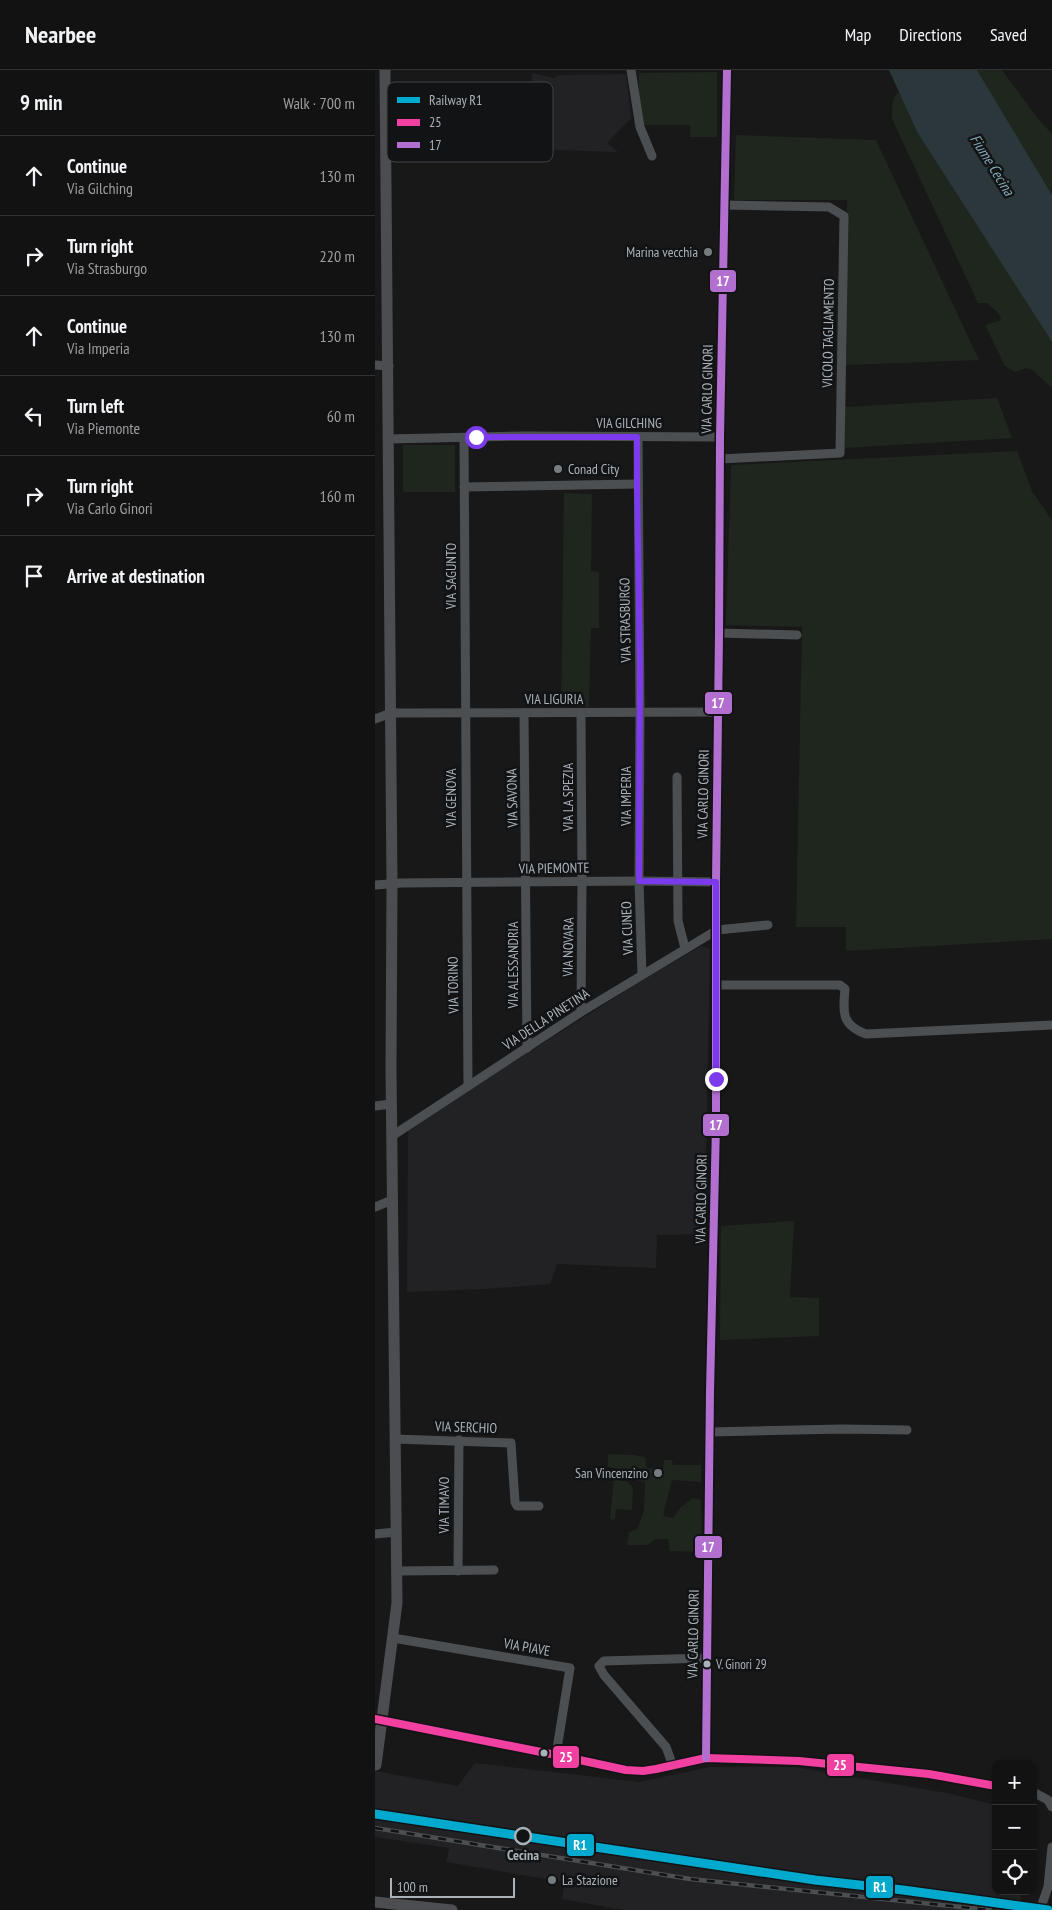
<!DOCTYPE html>
<meta charset="utf-8">
<style>
:root{--surface:#121213;--page:#1f2021;--text:#f1f3f6;--muted:#9c9ea0;--line:#313233}
body{margin:0;font-family:"PT Sans Narrow",sans-serif;background:var(--page);color:var(--text)}
.controls{position:absolute;right:15px;bottom:15px;display:grid;overflow:hidden;border-radius:10px;box-shadow:0 1px 4px #0004}
.controls button{width:45px;height:45px;display:grid;place-items:center;padding:0;border:0;border-bottom:1px solid var(--line);background:var(--surface);color:var(--text);font:25px sans-serif}
.scale{position:absolute;left:15px;bottom:12px;width:125px;box-sizing:border-box;padding-left:5px;border:2px solid #aab2b9;border-top:0;font-size:14px;line-height:18px;white-space:nowrap;color:#aab2b9;-webkit-text-stroke:4px #121315;paint-order:stroke}
.stop{position:absolute;width:15px;height:15px;margin:-11px;border:4px solid #7c3aed;border-radius:50%;background:#fff}
.stop.end{background:#7c3aed;border-color:#fff;box-shadow:0 1px 5px #0008}
.list{margin:0;padding:0;list-style:none}
h2{display:flex;justify-content:space-between;align-items:center;height:65px;margin:0;padding:0 20px;font-size:21px}
h2 small{font-size:16px;font-weight:400;color:var(--muted)}
.list li{display:grid;grid-template-columns:32px 1fr auto;gap:15px;align-items:center;box-sizing:border-box;height:80px;padding:0 20px;border-top:1px solid var(--line)}
.list b{display:block;font-size:19px;white-space:nowrap}
.list p{margin:0;font-size:16px;white-space:nowrap;color:var(--muted)}
.list em{font-size:16px;font-style:normal;color:var(--muted)}
.icon{flex:none;width:28px;height:28px;fill:none;stroke:currentColor;stroke-width:2;stroke-linecap:round;stroke-linejoin:round}
.map{position:relative;flex:none;width:677px;height:1840px;overflow:hidden}
header{display:flex;align-items:center;gap:30px;box-sizing:border-box;height:70px;padding:0 25px;background:var(--surface);border-bottom:1px solid var(--line)}
header strong{font-size:24px}
nav{display:flex;gap:28px;margin-inline-start:auto;font-size:18px}
main{display:flex}
aside{flex:1;background:var(--surface)}
.map>svg:first-child{display:block}
.built{fill:#222225}
.green{fill:#1f261e}
.water{fill:#2b373b}
.lines{fill:none;stroke-linecap:round;stroke-linejoin:round}
.street{stroke:#4c4f52;stroke-width:9}
.secondary{stroke:#4b4d50;stroke-width:11}
.rail-casing{stroke:#4c4f50;stroke-width:4.5}
.rail{stroke:#121315;stroke-width:2.5;stroke-dasharray:8;stroke-linecap:butt}
.bus-1-casing{stroke:#121315;stroke-width:11}
.bus-2-casing{stroke:#121315;stroke-width:11}
.bus-1{stroke:#f240a1;stroke-width:8}
.bus-2{stroke:#b36fd0;stroke-width:8}
.rail-1-casing{stroke:#121315;stroke-width:12}
.rail-1{stroke:#00a9ce;stroke-width:9}
.route{stroke:#7c3aed;stroke-width:6}
.poi-dot{fill:#777c81;stroke:#121315;stroke-width:2}
.bus-dot{fill:#aab2b9;stroke:#121315;stroke-width:2}
.stop-dot{fill:#121315;stroke:#aab2b9;stroke-width:2.5}
.labels{text-anchor:middle;stroke-width:5;stroke-linejoin:round;paint-order:stroke}
.bus-label{font-size:13px;fill:#aab2b9;stroke:#121315;text-anchor:start}
.poi-label{font-size:14px;fill:#aab2b9;stroke:#121315;text-anchor:end}
.street-label{font-size:14px;fill:#aab2b9;stroke:#121315}
.stop-label{font-size:14px;font-weight:bold;fill:#aab2b9;stroke:#121315}
.water-label{font-size:15px;font-style:italic;fill:#81a7b4;stroke:#121315}
.key{fill:#121315;stroke:#404346;stroke-width:1}
.key-label{font-size:14px;fill:#aab2b9}
.line-badge{stroke:#121315;stroke-width:2}
.badge-label{font-size:14px;text-anchor:middle;font-weight:bold;fill:#fff}
</style>
<header>
<strong>Nearbee</strong>
<nav><a>Map</a><a>Directions</a><a>Saved</a></nav>
</header>
<main>
<aside>
<h2>9 min<small>Walk · 700 m</small></h2>
<ul class="list">
<li><svg class="icon" aria-label="ahead" viewBox="0 0 24 24"><path d="M12 20V5M6 11l6-6 6 6"/></svg><div><b>Continue</b><p>Via Gilching</p></div><em>130 m</em></li>
<li><svg class="icon" aria-label="right" viewBox="0 0 24 24"><path d="M7 20v-9h11M14 6l5 5-5 5"/></svg><div><b>Turn right</b><p>Via Strasburgo</p></div><em>220 m</em></li>
<li><svg class="icon" aria-label="ahead" viewBox="0 0 24 24"><path d="M12 20V5M6 11l6-6 6 6"/></svg><div><b>Continue</b><p>Via Imperia</p></div><em>130 m</em></li>
<li><svg class="icon" aria-label="left" viewBox="0 0 24 24"><path d="M17 20v-9H6M10 6l-5 5 5 5"/></svg><div><b>Turn left</b><p>Via Piemonte</p></div><em>60 m</em></li>
<li><svg class="icon" aria-label="right" viewBox="0 0 24 24"><path d="M7 20v-9h11M14 6l5 5-5 5"/></svg><div><b>Turn right</b><p>Via Carlo Ginori</p></div><em>160 m</em></li>
<li><svg class="icon" aria-label="arrive" viewBox="0 0 24 24"><path d="M6 21V4h12l-3 4 3 4H6"/></svg><div><b>Arrive at destination</b></div></li>
</ul>
</aside>
<div class="map">
<svg width="677" height="1840" viewBox="0 0 677 1840">
<rect width="100%" height="100%" fill="#181819"/>
<g class="built">
<path d="M 157,3 L 179,8 L 183,5 L 251,4 L 256,48 L 232,73 L 243,82 L 153,79 Z"/>
<path d="M 326,876 L 335,879 L 330,1139 L 326,1143 L 325,1164 L 282,1165 L 281,1198 L 182,1194 L 175,1214 L 110,1219 L 32,1222 L 33,1059 L 261,914 Z"/>
<path d="M 100,1693 L 264,1712 L 335,1697 L 420,1697 L 572,1723 L 621,1735 L 621,1821 L 647,1821 L 644,1840 L 249,1840 L 187,1829 L 190,1812 L 71,1792 L 74,1778 L 0,1767 L 0,1701 L 83,1716 Z"/>
</g>
<g class="green">
<path d="M 602,0 L 627,0 L 663,49 L 677,64 L 677,125 Z"/>
<path d="M 342,2 L 342,67 L 315,67 L 315,55 L 264,55 L 264,3 Z"/>
<path d="M 524,22 L 542,62 L 677,272 L 677,318 L 657,300 L 651,298 L 640,302 L 630,296 L 610,255 L 626,250 L 624,244 L 612,233 L 603,233 L 517,49 C 517,40 516,28 524,22 Z"/>
<path d="M 361,65 L 501,70 L 604,290 L 471,295 L 472,130 L 359,130 Z"/>
<path d="M 622,328 L 637,368 L 470,378 L 470,337 Z"/>
<rect x="28" y="375" width="52" height="47"/>
<path d="M 642,381 L 657,421 L 677,450 L 677,869 L 471,881 L 471,857 L 421,857 L 427,557 L 351,555 L 356,395 Z"/>
<path d="M 189,423 L 217,424 L 216,501 L 224,502 L 224,558 L 216,558 L 214,637 L 186,636 Z"/>
<path d="M 419,1151 L 415,1227 L 444,1228 L 444,1266 L 345,1270 L 346,1156 Z"/>
<path d="M 233,1384 L 258,1385 L 270,1387 L 272,1398 L 288,1399 L 289,1390 L 297,1390 L 298,1395 L 326,1395 L 326,1412 L 297,1410 L 288,1446 L 298,1448 L 306,1437 L 318,1428 L 326,1430 L 327,1482 L 295,1481 L 293,1469 L 281,1469 L 272,1475 L 252,1475 L 254,1462 L 262,1459 L 269,1441 L 270,1412 L 260,1411 L 259,1403 L 247,1402 L 246,1411 L 252,1411 L 258,1418 L 257,1440 L 241,1439 L 240,1450 L 235,1449 L 240,1398 L 233,1397 Z"/>
</g>
<path class="water" d="M 514,0 L 602,0 L 677,125 L 677,272 L 542,62 Z"/>
<g class="lines">
<g class="street">
<path d="M 256,0 L 265,57 L 277,86"/>
<path d="M 0,295 L 14,296"/>
<path d="M 263,367 L 265,642 L 264,811 L 267,905"/>
<path d="M 89,368 L 93,1016"/>
<path d="M 13,369 L 150,366 L 345,367"/>
<path d="M 345,389 L 465,383 L 469,146 L 454,137 L 349,135"/>
<path d="M 89,417 L 262,414"/>
<path d="M 344,563 L 422,565"/>
<path d="M 149,643 L 152,978"/>
<path d="M 0,649 L 16,643 L 343,642"/>
<path d="M 302,707 L 303,851 L 310,878"/>
<path d="M 0,815 L 27,813 L 264,811 L 341,812"/>
<path d="M 341,915 L 465,915 L 470,919 C 468,942 466,955 491,964 L 677,955"/>
<path d="M 206,942 L 207,811 L 206,643"/>
<path d="M 0,1036 L 16,1034"/>
<path d="M 17,1066 L 206,942 L 342,860 L 393,855"/>
<path d="M 0,1137 L 17,1130"/>
<path d="M 335,1362 L 467,1359 L 532,1360"/>
<path d="M 20,1369 L 136,1373 L 140,1432 L 142,1436 L 164,1436"/>
<path d="M 0,1464 L 21,1462"/>
<path d="M 22,1501 L 119,1500"/>
<path d="M 83,1501 L 84,1370"/>
<path d="M 18,1568 L 195,1598 L 181,1685"/>
<path d="M 0,1649 L 181,1685 L 251,1700 L 268,1701 L 281,1699 L 331,1688 L 424,1691 L 554,1704 L 621,1716"/>
<path d="M 331,1688 L 335,1322 L 341,1054 L 341,812 L 344,563 L 345,367 L 352,0"/>
<path d="M 298,1696 L 291,1677 L 229,1605 L 224,1596 L 229,1591 L 332,1588"/>
<path d="M 658,1722 L 673,1730 L 677,1737"/>
<path d="M 665,1840 L 673,1817 L 677,1777"/>
</g>
<g class="secondary">
<path d="M 1,1695 L 22,1533 L 16,999 L 17,814 L 10,0"/>
<path d="M 0,1832 L 77,1840"/>
</g>
<defs>
<path id="rail" d="M 0,1758 L 315,1809 L 615,1840"/>
</defs>
<use href="#rail" class="rail-casing"/>
<use href="#rail" class="rail"/>
<defs>
<path id="bus-1" d="M 0,1649 L 181,1685 L 251,1700 L 268,1701 L 281,1699 L 331,1688 L 424,1691 L 554,1704 L 621,1716"/>
<path id="bus-2" d="M 331,1688 L 335,1322 L 341,1054 L 341,812 L 344,563 L 345,367 L 352,0"/>
</defs>
<use href="#bus-1" class="bus-1-casing"/>
<use href="#bus-2" class="bus-2-casing"/>
<use href="#bus-1" class="bus-1"/>
<use href="#bus-2" class="bus-2"/>
<defs>
<path id="rail-1" d="M 0,1744 L 440,1810 L 528,1820 L 673,1840"/>
</defs>
<use href="#rail-1" class="rail-1-casing"/>
<use href="#rail-1" class="rail-1"/>
</g>
<g class="lines">
<path class="route" d="M 101,367 L 262,367 L 262,414 L 265,595 L 264,811 L 341,812 L 341,1009"/>
</g>
<g class="poi-dot">
<circle cx="333" cy="182" r="5"/>
<circle cx="183" cy="399" r="5"/>
<circle cx="283" cy="1403" r="5"/>
<circle cx="177" cy="1810" r="5"/>
</g>
<g class="bus-dot">
<circle cx="332" cy="1594" r="4.5"/>
<circle cx="169" cy="1683" r="4.5"/>
</g>
<circle class="stop-dot" cx="148" cy="1766" r="8"/>
<g class="labels">
<g class="bus-label">
<text x="341" y="1599">V. Ginori 29</text>
</g>
<g class="poi-label">
<text x="323" y="187">Marina vecchia</text>
<text x="193" y="404" text-anchor="start">Conad City</text>
<text x="273" y="1408">San Vincenzino</text>
<text x="187" y="1815" text-anchor="start">La Stazione</text>
</g>
<g class="street-label">
<text transform="translate(453 263) rotate(-89)" y="5">VICOLO TAGLIAMENTO</text>
<text transform="translate(332 319) rotate(-89)" y="5">VIA CARLO GINORI</text>
<text x="254" y="358">VIA GILCHING</text>
<text transform="translate(76 506) rotate(-90)" y="5">VIA SAGUNTO</text>
<text transform="translate(250 550) rotate(-91)" y="5">VIA STRASBURGO</text>
<text x="179" y="634">VIA LIGURIA</text>
<text transform="translate(328 724) rotate(-89)" y="5">VIA CARLO GINORI</text>
<text transform="translate(251 726) rotate(-90)" y="5">VIA IMPERIA</text>
<text transform="translate(193 727) rotate(-90)" y="5">VIA LA SPEZIA</text>
<text transform="translate(76 728) rotate(-90)" y="5">VIA GENOVA</text>
<text transform="translate(137 728) rotate(-91)" y="5">VIA SAVONA</text>
<text transform="translate(179 798) rotate(-1)" y="5">VIA PIEMONTE</text>
<text transform="translate(252 858) rotate(-92)" y="5">VIA CUNEO</text>
<text transform="translate(193 877) rotate(-89)" y="5">VIA NOVARA</text>
<text transform="translate(138 895) rotate(-90)" y="5">VIA ALESSANDRIA</text>
<text transform="translate(78 915) rotate(-91)" y="5">VIA TORINO</text>
<text transform="translate(171 949) rotate(-33)" y="5">VIA DELLA PINETINA</text>
<text transform="translate(326 1129) rotate(-89)" y="5">VIA CARLO GINORI</text>
<text transform="translate(91 1357) rotate(2)" y="5">VIA SERCHIO</text>
<text transform="translate(69 1435) rotate(-90)" y="5">VIA TIMAVO</text>
<text transform="translate(318 1564) rotate(-89)" y="5">VIA CARLO GINORI</text>
<text transform="translate(152 1577) rotate(10)" y="5">VIA PIAVE</text>
</g>
<g class="stop-label">
<text x="148" y="1790">Cecina</text>
</g>
<g class="water-label">
<text transform="translate(617 95) rotate(58)" y="5">Fiume Cecina</text>
</g>
</g>
<rect x="12" y="12" width="166" height="80" rx="8" class="key"/>
<rect x="22" y="27" width="23" height="6" fill="#00a9ce"/>
<rect x="22" y="49" width="23" height="7" fill="#f240a1"/>
<rect x="22" y="72" width="23" height="6" fill="#b36fd0"/>
<g class="key-label">
<text x="54" y="35">Railway R1</text>
<text x="54" y="57">25</text>
<text x="54" y="80">17</text>
</g>
<g class="line-badge">
<rect x="334" y="199" width="28" height="24" rx="5" fill="#b36fd0"/>
<rect x="329" y="621" width="29" height="24" rx="5" fill="#b36fd0"/>
<rect x="327" y="1043" width="28" height="24" rx="5" fill="#b36fd0"/>
<rect x="319" y="1465" width="29" height="24" rx="5" fill="#b36fd0"/>
<rect x="177" y="1675" width="28" height="24" rx="5" fill="#f240a1"/>
<rect x="451" y="1683" width="29" height="24" rx="5" fill="#f240a1"/>
<rect x="191" y="1763" width="29" height="24" rx="5" fill="#00a9ce"/>
<rect x="490" y="1805" width="29" height="24" rx="5" fill="#00a9ce"/>
</g>
<g class="badge-label">
<text x="348" y="216">17</text>
<text x="343" y="638">17</text>
<text x="341" y="1060">17</text>
<text x="333" y="1482">17</text>
<text x="191" y="1692">25</text>
<text x="465" y="1700">25</text>
<text x="205" y="1780">R1</text>
<text x="505" y="1822">R1</text>
</g>
</svg>
<div class="controls">
<button>+</button>
<button>−</button>
<button><svg class="icon" aria-label="locate" viewBox="0 0 24 24"><circle cx="12" cy="12" r="6"/><path d="M12 2v4M12 18v4M2 12h4M18 12h4"/></svg></button>
</div>
<div class="scale">100 m</div>
<div class="stop" style="left:101px;top:367px"></div>
<div class="stop end" style="left:341px;top:1009px"></div>
</div>
</main>
